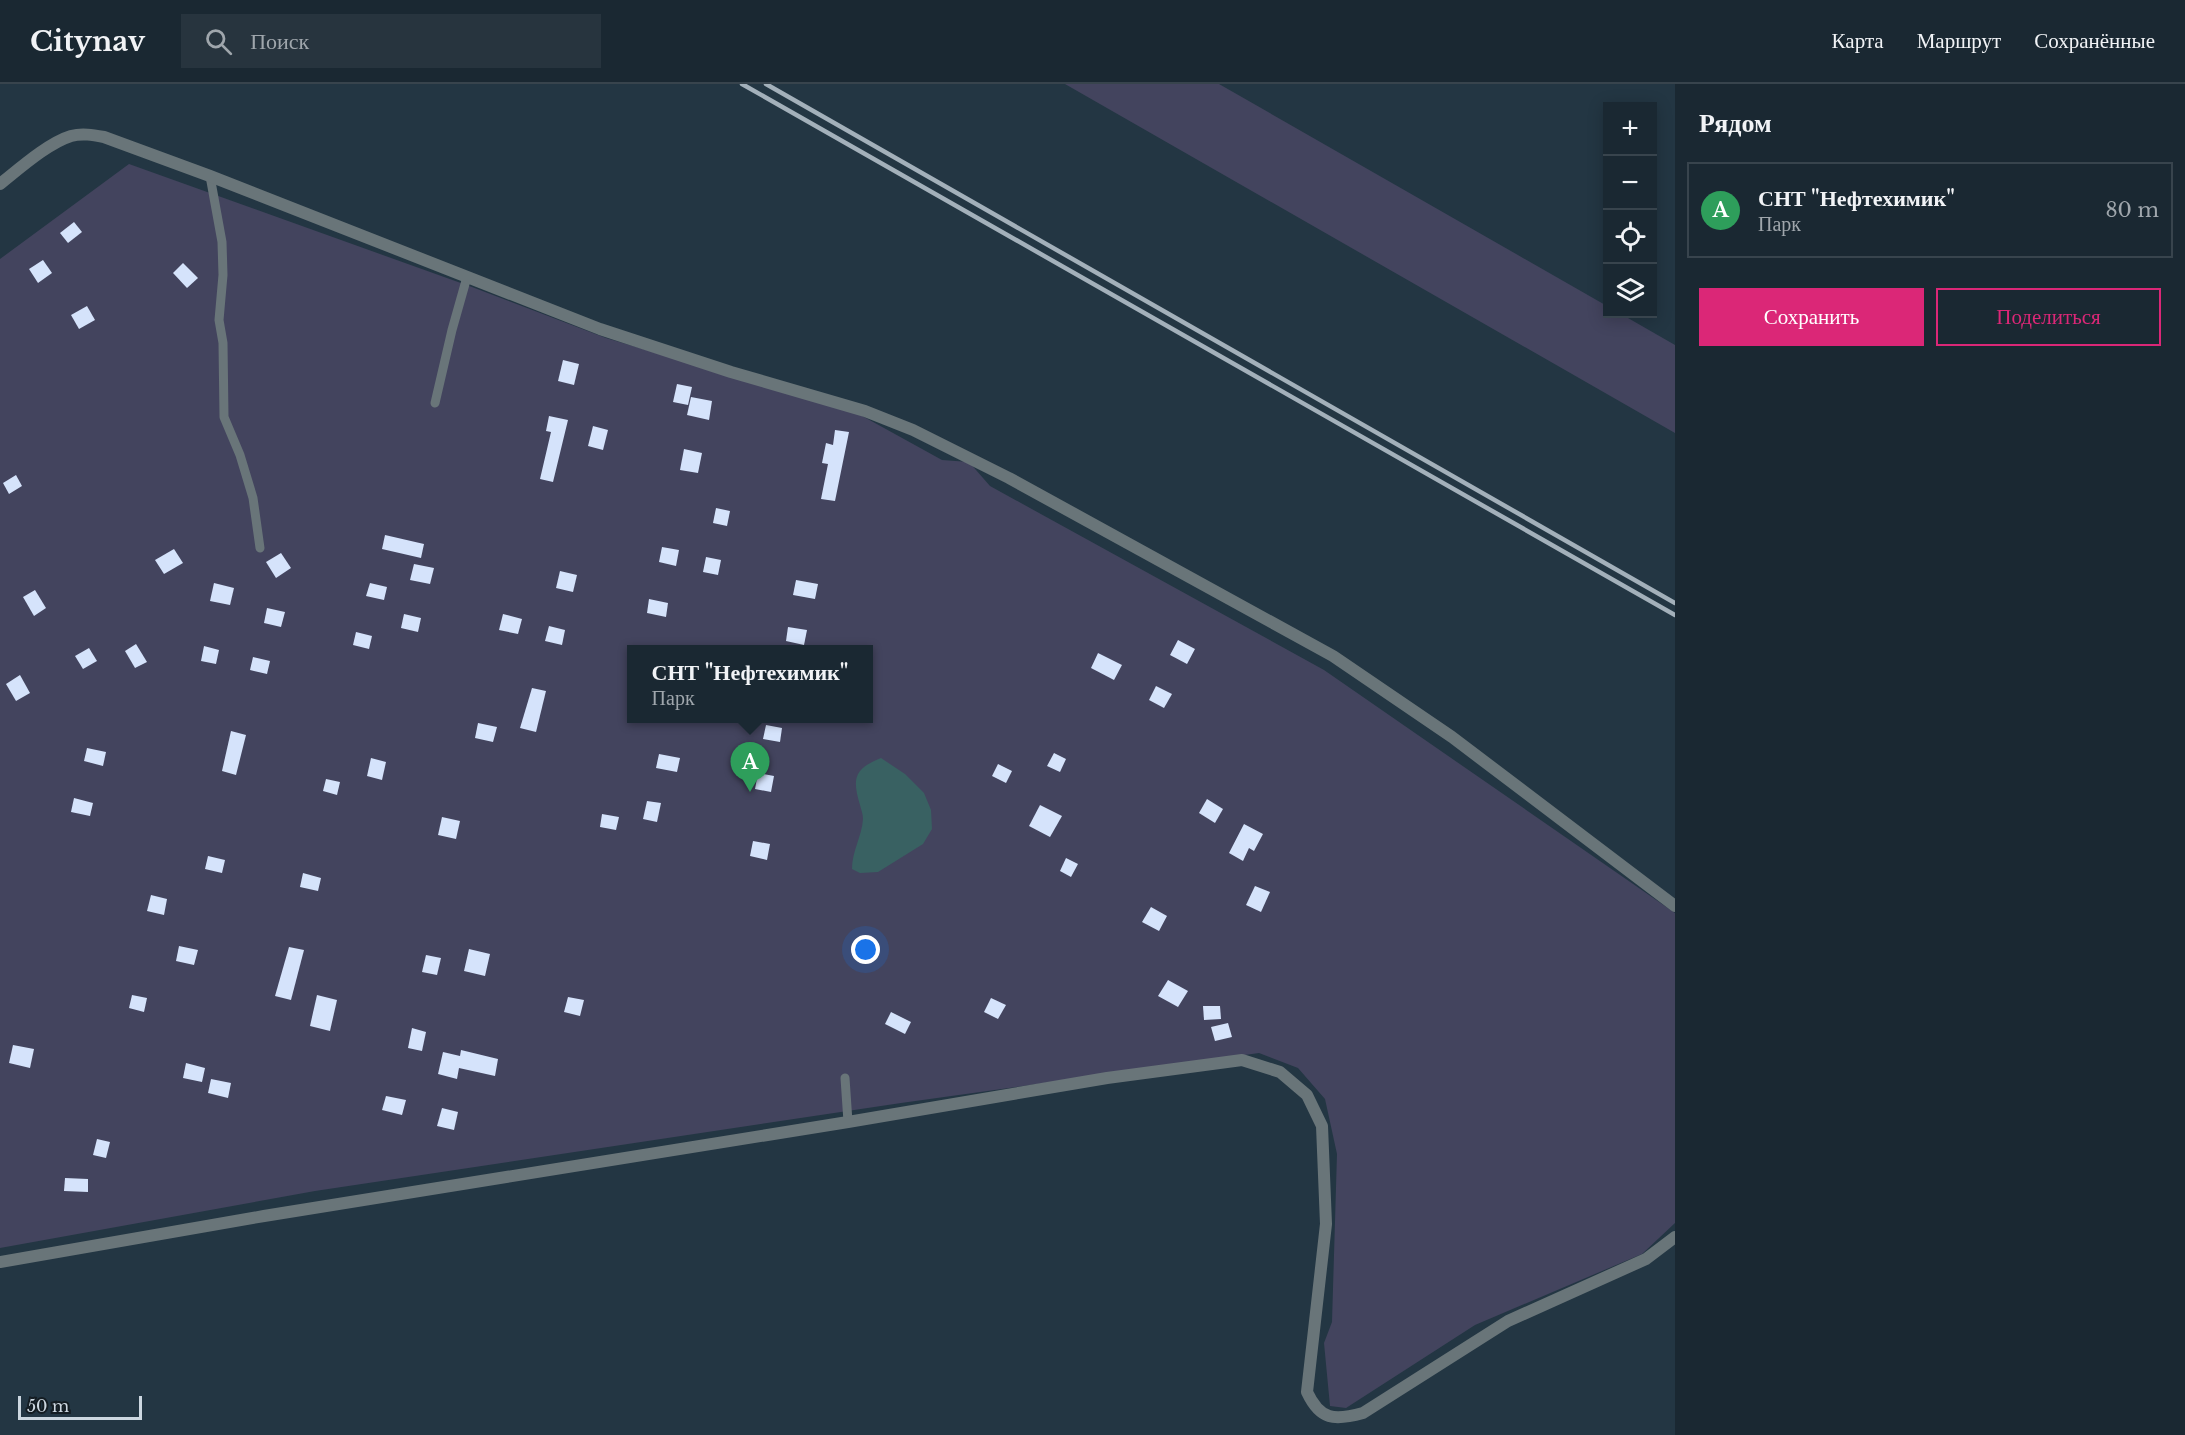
<!DOCTYPE html>
<html lang="ru">
<meta charset="utf-8">
<style>
:root{--surface:#1a2832;--page:#27343e;--text:#f1f3f6;--muted:#9fa6ac;--line:#38444d;--accent:#db2777}
body{margin:0;font-family:"Libre Baskerville",serif;background:var(--page);color:var(--text)}
.controls{position:absolute;right:18px;top:18px;display:grid;overflow:hidden;border-radius:0px;box-shadow:0 3px 15px #0003}
.controls button{width:54px;height:54px;display:grid;place-items:center;padding:0;border:0;border-bottom:2px solid var(--line);background:var(--surface);color:var(--text);font:30px sans-serif}
.scale{position:absolute;left:18px;bottom:15px;width:124px;box-sizing:border-box;padding-left:6px;border:3px solid #ccd7e0;border-top:0;font-size:16px;line-height:21px;white-space:nowrap;color:#ccd7e0;-webkit-text-stroke:4px #141d23;paint-order:stroke}
.you{position:absolute;left:866px;top:866px;width:21px;height:21px;margin:-15px;border:4px solid #fff;border-radius:50%;background:#1a73e8;box-shadow:0 0 0 9px #1a73e833}
.badge{display:grid;place-items:center;width:39px;height:39px;border-radius:50%;background:var(--accent);color:#fff;font-size:20px;font-weight:700}
.pin{position:absolute;translate:-50% -50px;filter:drop-shadow(0 2px 3px #0008)}
.pin::after{content:'';position:absolute;top:32px;width:21px;height:18px;background:inherit;clip-path:polygon(0 0,100% 0,50% 100%)}
.popup{position:absolute;left:627px;top:561px;width:246px;height:78px;box-sizing:border-box;display:grid;place-content:center;border-radius:0px;background:var(--surface);filter:drop-shadow(0 2px 4px #0005);font-size:20px;white-space:nowrap;color:var(--muted)}
.popup b{font-size:22px;color:var(--text)}
.popup::after{content:'';position:absolute;left:50%;top:100%;margin-left:-12px;border:12px solid transparent;border-top-color:var(--surface)}
.list{margin:0;padding:0;list-style:none}
h2{display:flex;justify-content:space-between;align-items:center;height:78px;margin:0;padding:0 24px;font-size:26px}
h2 small{font-size:20px;font-weight:400;color:var(--muted)}
.list li{display:grid;grid-template-columns:39px 1fr auto;gap:18px;align-items:center;box-sizing:border-box;height:96px;margin:0 12px 12px;padding:0 12px;border:2px solid var(--line);border-radius:0px}
.list b{display:block;font-size:22px;white-space:nowrap}
.list p{margin:0;font-size:20px;white-space:nowrap;color:var(--muted)}
.list em{font-size:20px;font-style:normal;color:var(--muted)}
.actions{display:flex;gap:12px;padding:18px 24px}
.actions a{flex:1;padding:14px 0;border:2px solid var(--accent);border-radius:0px;text-align:center;font-size:21px;color:var(--accent)}
.actions .main{background:var(--accent);color:#fff}
.icon{flex:none;width:33px;height:33px;fill:none;stroke:currentColor;stroke-width:2;stroke-linecap:round;stroke-linejoin:round}
.map{position:relative;flex:none;width:1675px;height:1351px;overflow:hidden}
header{display:flex;align-items:center;gap:36px;box-sizing:border-box;height:84px;padding:0 30px;background:var(--surface);border-bottom:2px solid var(--line)}
header strong{font-size:28px}
nav{display:flex;gap:33px;margin-inline-start:auto;font-size:21px}
.search{width:420px;height:54px;background:var(--page);display:flex;align-items:center;gap:15px;box-sizing:border-box;padding:0 21px;border-radius:0px;color:var(--muted);font-size:22px}
main{display:flex}
aside{flex:1;background:var(--surface)}
.map>svg:first-child{display:block}
.green{fill:#43445e;fill-rule:evenodd}
.water{fill:#396162}
.building{fill:#d5e3fb}
.lines{fill:none;stroke-linecap:round;stroke-linejoin:round}
.service{stroke:#697579;stroke-width:9}
.minor{stroke:#697579;stroke-width:12}
.rail{stroke:#a3b0ba;stroke-width:4.5}
</style>
<header>
<strong>Citynav</strong>
<div class="search"><svg class="icon" aria-label="search" viewBox="0 0 24 24"><circle cx="10" cy="10" r="6"/><path d="M15 15l6 6"/></svg>Поиск</div>
<nav><a>Карта</a><a>Маршрут</a><a>Сохранённые</a></nav>
</header>
<main>
<div class="map">
<svg width="1675" height="1351" viewBox="0 0 1675 1351">
<rect width="100%" height="100%" fill="#233643"/>
<g class="green">
<path d="M 1065,0 L 1219,0 L 1607,222 L 1608,230 L 1621,230 L 1675,261 L 1675,349 Z"/>
<path d="M 129,80 L 472,203 L 606,254 L 855,328 L 942,376 L 969,378 L 990,402 L 1324,586 L 1675,829 L 1675,1139 L 1642,1170 L 1475,1241 L 1346,1324 L 1330,1322 L 1324,1259 L 1332,1238 L 1337,1070 L 1325,1015 L 1298,984 L 1259,969 L 901,1019 L 315,1107 L 0,1164 L 0,175 ZM 632,566 L 868,566 L 868,634 L 632,634 Z"/>
</g>
<path class="water" d="M 881,674 L 905,690 L 924,709 L 931,726 L 932,745 L 923,760 L 878,788 L 860,789 L 852,785 C 852,767 862,752 863,735 C 863,730 861,725 860,721 C 852,694 854,685 881,674 Z"/>
<g class="building">
<path d="M 74,138 L 82,148 L 68,159 L 60,149 Z"/>
<path d="M 43,176 L 52,189 L 38,199 L 29,185 Z"/>
<path d="M 183,179 L 198,194 L 187,204 L 173,189 Z"/>
<path d="M 87,222 L 95,236 L 79,245 L 71,231 Z"/>
<path d="M 563,276 L 579,280 L 574,301 L 558,297 Z"/>
<path d="M 677,300 L 692,303 L 688,321 L 673,318 Z"/>
<path d="M 691,313 L 712,317 L 709,336 L 687,331 Z"/>
<path d="M 549,332 L 568,336 L 553,398 L 540,395 L 551,348 L 546,347 Z"/>
<path d="M 593,342 L 608,346 L 603,366 L 588,362 Z"/>
<path d="M 835,346 L 849,348 L 835,417 L 821,415 L 828,380 L 822,379 L 826,359 L 833,361 Z"/>
<path d="M 684,365 L 702,369 L 698,389 L 680,386 Z"/>
<path d="M 16,391 L 22,402 L 9,410 L 3,399 Z"/>
<path d="M 716,424 L 730,427 L 727,442 L 713,439 Z"/>
<path d="M 385,451 L 424,460 L 421,474 L 382,465 Z"/>
<path d="M 662,463 L 679,466 L 676,482 L 659,478 Z"/>
<path d="M 174,465 L 183,479 L 164,490 L 155,476 Z"/>
<path d="M 281,469 L 291,484 L 276,494 L 266,478 Z"/>
<path d="M 706,473 L 721,476 L 718,491 L 703,488 Z"/>
<path d="M 414,480 L 434,484 L 430,500 L 410,496 Z"/>
<path d="M 560,487 L 577,491 L 573,508 L 556,504 Z"/>
<path d="M 796,496 L 818,500 L 815,515 L 793,511 Z"/>
<path d="M 214,499 L 234,504 L 230,521 L 210,517 Z"/>
<path d="M 370,499 L 387,503 L 384,516 L 366,512 Z"/>
<path d="M 35,506 L 46,524 L 34,532 L 23,513 Z"/>
<path d="M 649,515 L 668,519 L 666,533 L 647,529 Z"/>
<path d="M 267,524 L 285,528 L 281,543 L 264,539 Z"/>
<path d="M 404,530 L 421,534 L 418,548 L 401,544 Z"/>
<path d="M 503,530 L 522,535 L 518,550 L 499,546 Z"/>
<path d="M 549,542 L 565,546 L 562,561 L 545,557 Z"/>
<path d="M 788,543 L 807,546 L 804,561 L 786,557 Z"/>
<path d="M 356,548 L 372,552 L 369,565 L 353,561 Z"/>
<path d="M 1178,556 L 1195,565 L 1187,580 L 1170,571 Z"/>
<path d="M 136,560 L 147,578 L 135,584 L 125,567 Z"/>
<path d="M 204,562 L 219,566 L 216,580 L 201,577 Z"/>
<path d="M 89,564 L 97,577 L 83,585 L 75,572 Z"/>
<path d="M 1098,569 L 1122,581 L 1114,596 L 1091,584 Z"/>
<path d="M 253,573 L 270,577 L 267,590 L 250,586 Z"/>
<path d="M 20,591 L 30,609 L 16,617 L 6,600 Z"/>
<path d="M 1156,602 L 1172,610 L 1164,624 L 1149,616 Z"/>
<path d="M 532,604 L 546,607 L 536,648 L 520,644 Z"/>
<path d="M 478,639 L 497,643 L 493,658 L 475,654 Z"/>
<path d="M 766,641 L 782,644 L 780,658 L 763,655 Z"/>
<path d="M 231,647 L 246,651 L 236,691 L 222,687 Z"/>
<path d="M 87,664 L 106,668 L 103,682 L 84,677 Z"/>
<path d="M 1054,669 L 1066,675 L 1060,688 L 1047,682 Z"/>
<path d="M 659,670 L 680,674 L 677,688 L 656,684 Z"/>
<path d="M 371,674 L 386,678 L 382,696 L 367,692 Z"/>
<path d="M 998,680 L 1012,687 L 1006,699 L 992,692 Z"/>
<path d="M 758,689 L 774,692 L 771,708 L 755,705 Z"/>
<path d="M 326,695 L 340,698 L 337,711 L 323,707 Z"/>
<path d="M 74,714 L 93,719 L 90,732 L 71,728 Z"/>
<path d="M 1207,715 L 1223,725 L 1215,739 L 1199,729 Z"/>
<path d="M 647,717 L 661,719 L 657,738 L 643,735 Z"/>
<path d="M 1040,721 L 1062,732 L 1050,753 L 1029,742 Z"/>
<path d="M 602,730 L 619,733 L 616,746 L 600,743 Z"/>
<path d="M 442,733 L 460,737 L 456,755 L 438,751 Z"/>
<path d="M 1244,740 L 1263,750 L 1254,767 L 1249,764 L 1243,777 L 1229,769 Z"/>
<path d="M 753,757 L 770,760 L 767,776 L 750,772 Z"/>
<path d="M 208,772 L 225,776 L 222,789 L 205,785 Z"/>
<path d="M 1066,774 L 1078,780 L 1071,793 L 1060,787 Z"/>
<path d="M 303,789 L 321,794 L 318,807 L 300,803 Z"/>
<path d="M 1255,802 L 1270,808 L 1261,828 L 1246,821 Z"/>
<path d="M 151,811 L 167,815 L 164,831 L 147,827 Z"/>
<path d="M 1151,823 L 1167,832 L 1159,847 L 1142,838 Z"/>
<path d="M 179,862 L 198,866 L 194,881 L 176,877 Z"/>
<path d="M 289,863 L 304,866 L 291,916 L 275,912 Z"/>
<path d="M 469,865 L 490,870 L 485,892 L 464,887 Z"/>
<path d="M 426,871 L 441,874 L 437,891 L 422,888 Z"/>
<path d="M 1168,896 L 1188,907 L 1178,923 L 1158,912 Z"/>
<path d="M 132,911 L 147,914 L 144,928 L 129,924 Z"/>
<path d="M 317,911 L 337,916 L 330,947 L 310,942 Z"/>
<path d="M 568,913 L 584,916 L 580,932 L 564,928 Z"/>
<path d="M 991,914 L 1006,921 L 998,935 L 984,928 Z"/>
<path d="M 1203,922 L 1220,922 L 1221,935 L 1204,936 Z"/>
<path d="M 891,928 L 911,938 L 905,950 L 885,940 Z"/>
<path d="M 1228,939 L 1232,953 L 1215,957 L 1211,943 Z"/>
<path d="M 412,944 L 426,948 L 422,967 L 408,964 Z"/>
<path d="M 13,961 L 34,965 L 30,984 L 9,979 Z"/>
<path d="M 461,966 L 498,975 L 495,992 L 459,984 L 457,995 L 438,990 L 443,968 L 460,972 Z"/>
<path d="M 186,979 L 205,984 L 202,998 L 183,994 Z"/>
<path d="M 211,995 L 231,999 L 228,1014 L 208,1009 Z"/>
<path d="M 386,1012 L 406,1016 L 402,1031 L 382,1026 Z"/>
<path d="M 442,1024 L 458,1028 L 454,1046 L 437,1042 Z"/>
<path d="M 97,1055 L 110,1058 L 106,1074 L 93,1071 Z"/>
<path d="M 65,1094 L 88,1095 L 88,1108 L 64,1107 Z"/>
</g>
<g class="lines">
<g class="service">
<path d="M 210,92 L 222,158 L 223,191 L 219,236 L 223,259 L 224,333 L 240,371 L 253,414 L 260,464"/>
<path d="M 435,319 L 452,246 L 467,193"/>
<path d="M 845,994 L 848,1038"/>
</g>
<g class="minor">
<path d="M 0,100 C 19,85 48,59 71,52 C 82,49 93,51 104,53 L 210,92 L 600,245 L 731,288 L 865,327 L 913,346 L 1009,394 L 1333,572 L 1452,653 L 1675,822"/>
<path d="M 0,1178 L 264,1132 L 848,1038 L 1107,994 L 1242,976 L 1280,988 L 1307,1011 L 1322,1042 L 1326,1140 L 1307,1308 C 1320,1336 1334,1337 1363,1329 L 1508,1237 L 1646,1175 L 1675,1153"/>
</g>
<g class="rail">
<path d="M 742,0 L 1675,531"/>
<path d="M 766,0 L 1675,519"/>
</g>
</g>
</svg>
<div class="controls">
<button>+</button>
<button>−</button>
<button><svg class="icon" aria-label="locate" viewBox="0 0 24 24"><circle cx="12" cy="12" r="6"/><path d="M12 2v4M12 18v4M2 12h4M18 12h4"/></svg></button>
<button><svg class="icon" aria-label="layers" viewBox="0 0 24 24"><path d="M12 4l9 5-9 5-9-5zM3 14l9 5 9-5"/></svg></button>
</div>
<div class="scale">50 m</div>
<div class="you"></div>
<div class="pin badge" style="left:750px;top:708px;background:#2e9e5b">A</div>
<div class="popup"><b>СНТ &quot;Нефтехимик&quot;</b>Парк</div>
</div>
<aside>
<h2>Рядом<small></small></h2>
<ul class="list">
<li><span class="badge" style="background:#2e9e5b">A</span><div><b>СНТ &quot;Нефтехимик&quot;</b><p>Парк</p></div><em>80 m</em></li>
</ul>
<div class="actions"><a class="main">Сохранить</a><a>Поделиться</a></div>
</aside>
</main>
